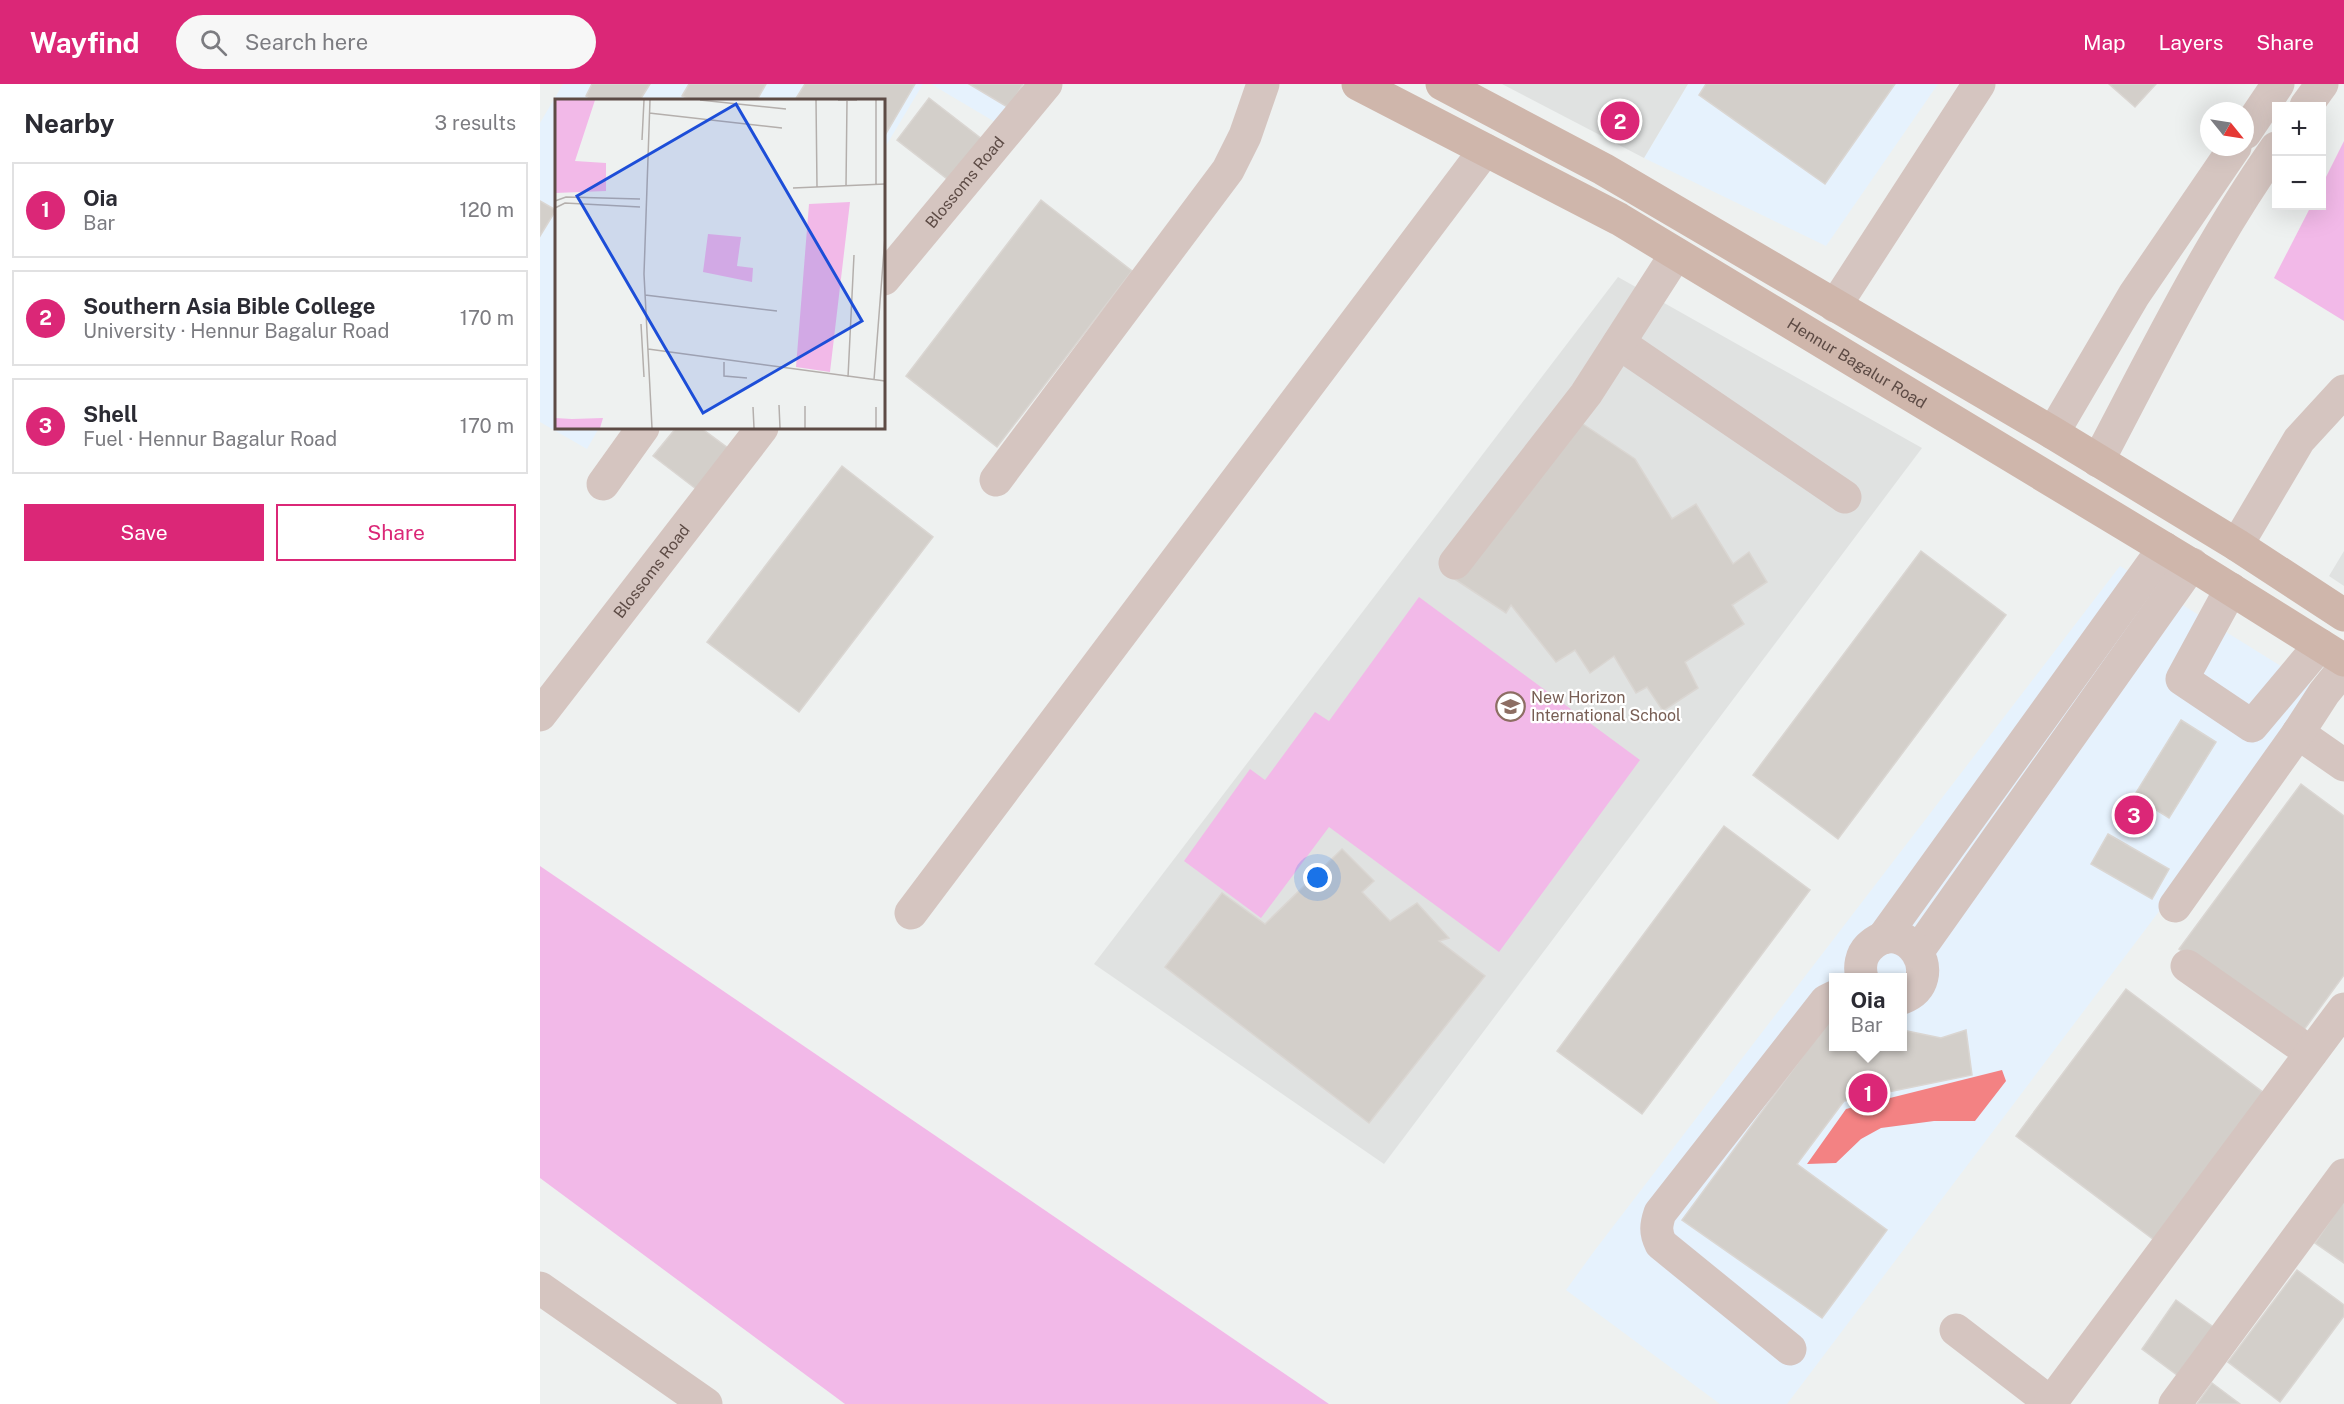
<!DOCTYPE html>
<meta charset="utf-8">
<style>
:root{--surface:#fff;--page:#f7f7f7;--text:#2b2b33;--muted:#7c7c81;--line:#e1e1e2;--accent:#db2777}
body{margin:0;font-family:"Public Sans",sans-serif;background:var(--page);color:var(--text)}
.controls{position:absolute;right:18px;top:18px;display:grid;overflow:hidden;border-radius:0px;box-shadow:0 6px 24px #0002}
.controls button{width:54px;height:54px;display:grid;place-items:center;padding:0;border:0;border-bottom:2px solid var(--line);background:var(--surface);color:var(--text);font:30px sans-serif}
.compass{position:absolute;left:1660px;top:18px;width:54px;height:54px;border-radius:50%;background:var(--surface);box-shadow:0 6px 24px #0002;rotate:120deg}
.you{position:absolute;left:778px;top:794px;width:21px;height:21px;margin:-15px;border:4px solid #fff;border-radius:50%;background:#1a73e8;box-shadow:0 0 0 9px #1a73e833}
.badge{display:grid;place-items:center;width:39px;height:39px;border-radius:50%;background:var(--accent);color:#fff;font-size:20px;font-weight:700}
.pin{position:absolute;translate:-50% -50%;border:3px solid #fff;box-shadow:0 2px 6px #0006}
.popup{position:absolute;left:1289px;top:889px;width:78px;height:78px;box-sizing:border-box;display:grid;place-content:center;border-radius:0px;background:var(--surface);filter:drop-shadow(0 2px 4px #0005);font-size:20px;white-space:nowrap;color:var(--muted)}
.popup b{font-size:22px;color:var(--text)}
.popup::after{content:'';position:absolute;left:50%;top:100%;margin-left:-12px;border:12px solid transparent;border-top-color:var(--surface)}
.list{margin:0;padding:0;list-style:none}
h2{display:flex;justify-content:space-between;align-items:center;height:78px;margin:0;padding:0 24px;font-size:26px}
h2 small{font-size:20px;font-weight:400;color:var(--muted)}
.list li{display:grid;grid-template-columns:39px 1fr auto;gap:18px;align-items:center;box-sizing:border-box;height:96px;margin:0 12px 12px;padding:0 12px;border:2px solid var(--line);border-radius:0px}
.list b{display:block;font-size:22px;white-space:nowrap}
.list p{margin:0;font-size:20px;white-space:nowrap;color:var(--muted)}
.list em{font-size:20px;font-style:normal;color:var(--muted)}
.actions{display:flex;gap:12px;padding:18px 24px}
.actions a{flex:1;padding:14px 0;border:2px solid var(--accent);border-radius:0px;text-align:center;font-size:21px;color:var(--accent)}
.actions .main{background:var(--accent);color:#fff}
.icon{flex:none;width:33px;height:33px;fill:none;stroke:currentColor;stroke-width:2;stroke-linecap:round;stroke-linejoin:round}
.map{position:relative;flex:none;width:1804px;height:1320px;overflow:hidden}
header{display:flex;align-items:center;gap:36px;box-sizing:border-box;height:84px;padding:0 30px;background:var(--accent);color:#fff}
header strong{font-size:28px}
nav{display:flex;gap:33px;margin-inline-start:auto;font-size:21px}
.search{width:420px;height:54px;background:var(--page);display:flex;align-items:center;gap:15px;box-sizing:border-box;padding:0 21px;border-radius:33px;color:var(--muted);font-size:22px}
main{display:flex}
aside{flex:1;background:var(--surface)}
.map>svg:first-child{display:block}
.commercial{fill:#e6f2fd;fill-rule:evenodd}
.education{fill:#e0e2e1}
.green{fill:#f2b9e8}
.water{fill:#f38283}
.building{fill:#d3cfca;stroke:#dad6d2;stroke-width:1.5}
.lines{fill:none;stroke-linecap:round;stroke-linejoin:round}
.minor{stroke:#d5c5c0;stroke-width:33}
.major{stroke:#cfb6ab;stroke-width:33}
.labels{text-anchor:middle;stroke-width:4.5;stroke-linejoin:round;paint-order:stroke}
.street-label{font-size:16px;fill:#5d4b45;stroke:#fff}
.education-label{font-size:16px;fill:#785e54;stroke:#fff;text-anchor:start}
.inset-road{fill:none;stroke:#b4afac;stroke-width:1.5}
.view{fill:#1d4ed8;fill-opacity:0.15;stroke:#1d4ed8;stroke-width:3}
.inset-edge{fill:none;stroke:#5d4b45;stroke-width:3}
</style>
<header>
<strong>Wayfind</strong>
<div class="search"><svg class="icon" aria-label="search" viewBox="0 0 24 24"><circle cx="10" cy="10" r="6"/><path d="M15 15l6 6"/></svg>Search here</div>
<nav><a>Map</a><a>Layers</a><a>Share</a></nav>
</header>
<main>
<aside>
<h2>Nearby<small>3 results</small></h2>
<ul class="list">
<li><span class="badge">1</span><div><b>Oia</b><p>Bar</p></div><em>120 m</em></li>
<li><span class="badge">2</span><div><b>Southern Asia Bible College</b><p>University · Hennur Bagalur Road</p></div><em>170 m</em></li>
<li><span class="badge">3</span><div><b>Shell</b><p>Fuel · Hennur Bagalur Road</p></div><em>170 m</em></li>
</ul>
<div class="actions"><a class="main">Save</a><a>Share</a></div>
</aside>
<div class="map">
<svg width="1804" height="1320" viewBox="0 0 1804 1320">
<rect width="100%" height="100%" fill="#eef1f0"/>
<g class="commercial">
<path d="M 23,0 L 383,0 L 344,65 L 344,16 L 16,16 L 16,344 L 59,344 L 47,365 L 0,338 L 0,39 Z"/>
<path d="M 391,0 L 494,0 L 460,41 Z"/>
<path d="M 1148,0 L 1398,0 L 1286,162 L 1104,74 Z"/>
<path d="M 1580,482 L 1784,609 L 1247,1320 L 1180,1320 L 1026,1206 L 1055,1166 ZM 1294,894 L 1362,894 L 1362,962 L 1294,962 Z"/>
</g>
<g class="education">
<path d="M 962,0 L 1148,0 L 1104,74 Z"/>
<path d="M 1078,193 L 1382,364 L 844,1080 L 554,880 Z"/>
<path d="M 1804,467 L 1804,502 L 1789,492 Z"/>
</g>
<g class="green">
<path d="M 1804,57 L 1804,237 L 1734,194 L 1771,122 L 1782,122 L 1782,101 Z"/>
<path d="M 879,513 L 1100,676 L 959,868 L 789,743 L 721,834 L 644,777 L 710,685 L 725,696 L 775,628 L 789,637 Z"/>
<path d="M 0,782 L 789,1320 L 305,1320 L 0,1094 Z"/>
</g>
<path class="water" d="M 1462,986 L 1466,997 L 1435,1037 L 1394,1037 L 1341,1044 L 1321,1055 L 1296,1079 L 1267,1080 L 1306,1025 Z"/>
<g class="building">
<path d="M 52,0 L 110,0 L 100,16 L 54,16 L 46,12 Z"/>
<path d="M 149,0 L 226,0 L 217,16 L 151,16 L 142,12 Z"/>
<path d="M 265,0 L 375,0 L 344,53 L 344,16 L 255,16 Z"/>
<path d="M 429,0 L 483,0 L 469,24 Z"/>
<path d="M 1166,0 L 1355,0 L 1285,100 L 1159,11 Z"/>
<path d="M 1569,0 L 1616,0 L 1595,23 Z"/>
<path d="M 389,14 L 443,56 L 411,98 L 357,56 Z"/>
<path d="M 501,116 L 592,187 L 457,363 L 366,292 Z"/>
<path d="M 0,117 L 16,126 L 0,152 Z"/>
<path d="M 1034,334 L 1095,375 L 1132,435 L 1156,420 L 1193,480 L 1209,468 L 1227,498 L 1192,521 L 1204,540 L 1145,578 L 1158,604 L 1123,627 L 1107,603 L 1096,609 L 1074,572 L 1050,589 L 1035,566 L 1016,578 L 971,521 L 966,529 L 910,492 Z"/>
<path d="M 136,344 L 161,344 L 196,370 L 164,411 L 113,372 Z"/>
<path d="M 302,382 L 393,453 L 259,628 L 167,558 Z"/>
<path d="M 1381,467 L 1466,531 L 1298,755 L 1213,691 Z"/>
<path d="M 1641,636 L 1676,658 L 1629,734 L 1594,712 Z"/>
<path d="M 1761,700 L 1804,732 L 1804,891 L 1758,954 L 1639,865 Z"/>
<path d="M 1184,742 L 1270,806 L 1102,1030 L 1017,967 Z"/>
<path d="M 1568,750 L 1629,785 L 1612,815 L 1551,780 Z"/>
<path d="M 802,765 L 834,797 L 822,808 L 850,837 L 877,819 L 909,854 L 899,857 L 945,892 L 829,1039 L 625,883 L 682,809 L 725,840 Z"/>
<path d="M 1586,905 L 1732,1015 L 1622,1162 L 1476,1052 Z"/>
<path d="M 1293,931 L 1294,962 L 1362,962 L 1362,946 L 1401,954 L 1426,946 L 1432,991 L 1304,1017 L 1257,1080 L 1347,1146 L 1282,1234 L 1142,1136 Z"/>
<path d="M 1804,1116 L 1804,1179 L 1775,1159 Z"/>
<path d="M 1757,1186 L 1804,1221 L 1804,1232 L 1740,1318 L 1688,1278 Z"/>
<path d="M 1636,1216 L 1676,1245 L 1641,1294 L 1602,1265 Z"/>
<path d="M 1672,1299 L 1700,1320 L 1657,1320 Z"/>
</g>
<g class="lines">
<g class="minor">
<path d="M 1766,22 L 1782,0"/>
<path d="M 1705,49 L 1738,0"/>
<path id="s1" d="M 344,195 L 506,0"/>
<path d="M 1295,222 L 1439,0"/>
<path d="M 1079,259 L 1305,413"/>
<path d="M 1513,349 L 1594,211 L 1695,63"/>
<path d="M 1558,377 C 1614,271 1667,162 1736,64"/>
<path d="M 456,396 L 688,86 L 705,52 L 723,0"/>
<path d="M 63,400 L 103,344"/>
<path d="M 1697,461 L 1759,356 L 1804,307"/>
<path d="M 915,479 L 1046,310 L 1136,170"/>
<path d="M 1691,505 L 1642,595 L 1712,642 L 1780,561"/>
<path id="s2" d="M 0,631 L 222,344"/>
<path d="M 1758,649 L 1804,681"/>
<path d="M 1635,822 L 1758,649 L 1784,609 L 1804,584"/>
<path d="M 371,829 L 945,66"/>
<path d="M 1343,854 L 1624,464"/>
<path d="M 1378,867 L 1652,480"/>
<path d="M 1647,882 L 1771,969"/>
<path d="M 1322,894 C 1319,883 1321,871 1329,863 C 1366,827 1409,896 1362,914"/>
<path d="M 0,1204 L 166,1320"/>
<path d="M 1416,1246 L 1511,1319"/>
<path d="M 1250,1265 L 1121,1160 C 1115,1148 1116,1141 1120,1129 L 1286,917 L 1294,913"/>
<path d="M 1510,1320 L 1804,925"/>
<path d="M 1635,1320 L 1804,1091"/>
</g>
<g class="major">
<path id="s3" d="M 818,0 L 1079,135 L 1657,484 L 1804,576"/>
<path d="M 902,0 L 1063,85 L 1513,349 L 1697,461 L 1804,531"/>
</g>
</g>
<defs>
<symbol id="school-ring" viewBox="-11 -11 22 22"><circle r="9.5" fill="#fff" stroke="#8d6e63" stroke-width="1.5"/><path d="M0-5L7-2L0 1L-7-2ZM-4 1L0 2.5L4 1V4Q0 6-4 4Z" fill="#8d6e63"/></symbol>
</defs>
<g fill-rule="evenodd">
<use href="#school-ring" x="954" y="606" width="33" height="33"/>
</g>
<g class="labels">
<g class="street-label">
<text dy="6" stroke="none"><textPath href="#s1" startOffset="126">Blossoms Road</textPath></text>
<text dy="6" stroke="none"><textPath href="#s3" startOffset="572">Hennur Bagalur Road</textPath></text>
<text dy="6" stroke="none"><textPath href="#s2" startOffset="182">Blossoms Road</textPath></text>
</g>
<g class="education-label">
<text x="991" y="619">New Horizon<tspan x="991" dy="18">International School</tspan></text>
</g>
</g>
<g transform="translate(15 15)">
<rect width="330" height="330" fill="#eef1f0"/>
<path d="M 0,1 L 40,1 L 20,62 L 51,64 L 51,92 L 0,94 ZM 295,103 L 275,273 L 241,268 L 254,105 ZM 153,135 L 186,138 L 182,167 L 198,169 L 197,183 L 148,173 ZM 0,319 L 17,320 L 48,319 L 45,329 L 0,329 Z" fill="#f2b9e8"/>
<path class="inset-road" d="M 95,1 L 89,175 L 97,329M 145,1 L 231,10M 261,1 L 262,88M 283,1 L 302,1M 94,14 L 227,29M 87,41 L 89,1M 321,85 L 321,1M 291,87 L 292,2M 238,89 L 330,85M 0,102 L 11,98 L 85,100M 0,109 L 10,104 L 85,108M 90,196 L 222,212M 86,225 L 89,278M 93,250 L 330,282M 169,263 L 169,277 L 192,279M 293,278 L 299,156M 319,281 L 330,138M 224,306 L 225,329M 250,307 L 250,329M 198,308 L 199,329M 321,308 L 321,329"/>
<path class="view" d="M 181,5 L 307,222 L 148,314 L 22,97 Z"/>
<rect width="330" height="330" class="inset-edge"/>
</g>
</svg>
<div class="controls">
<button>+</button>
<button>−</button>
</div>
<svg class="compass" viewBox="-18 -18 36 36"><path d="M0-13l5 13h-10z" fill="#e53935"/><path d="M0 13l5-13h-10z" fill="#7c7c81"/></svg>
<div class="you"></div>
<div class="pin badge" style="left:1328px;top:1009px">1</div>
<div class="popup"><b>Oia</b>Bar</div>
<div class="pin badge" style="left:1080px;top:37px">2</div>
<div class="pin badge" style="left:1594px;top:731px">3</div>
</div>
</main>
